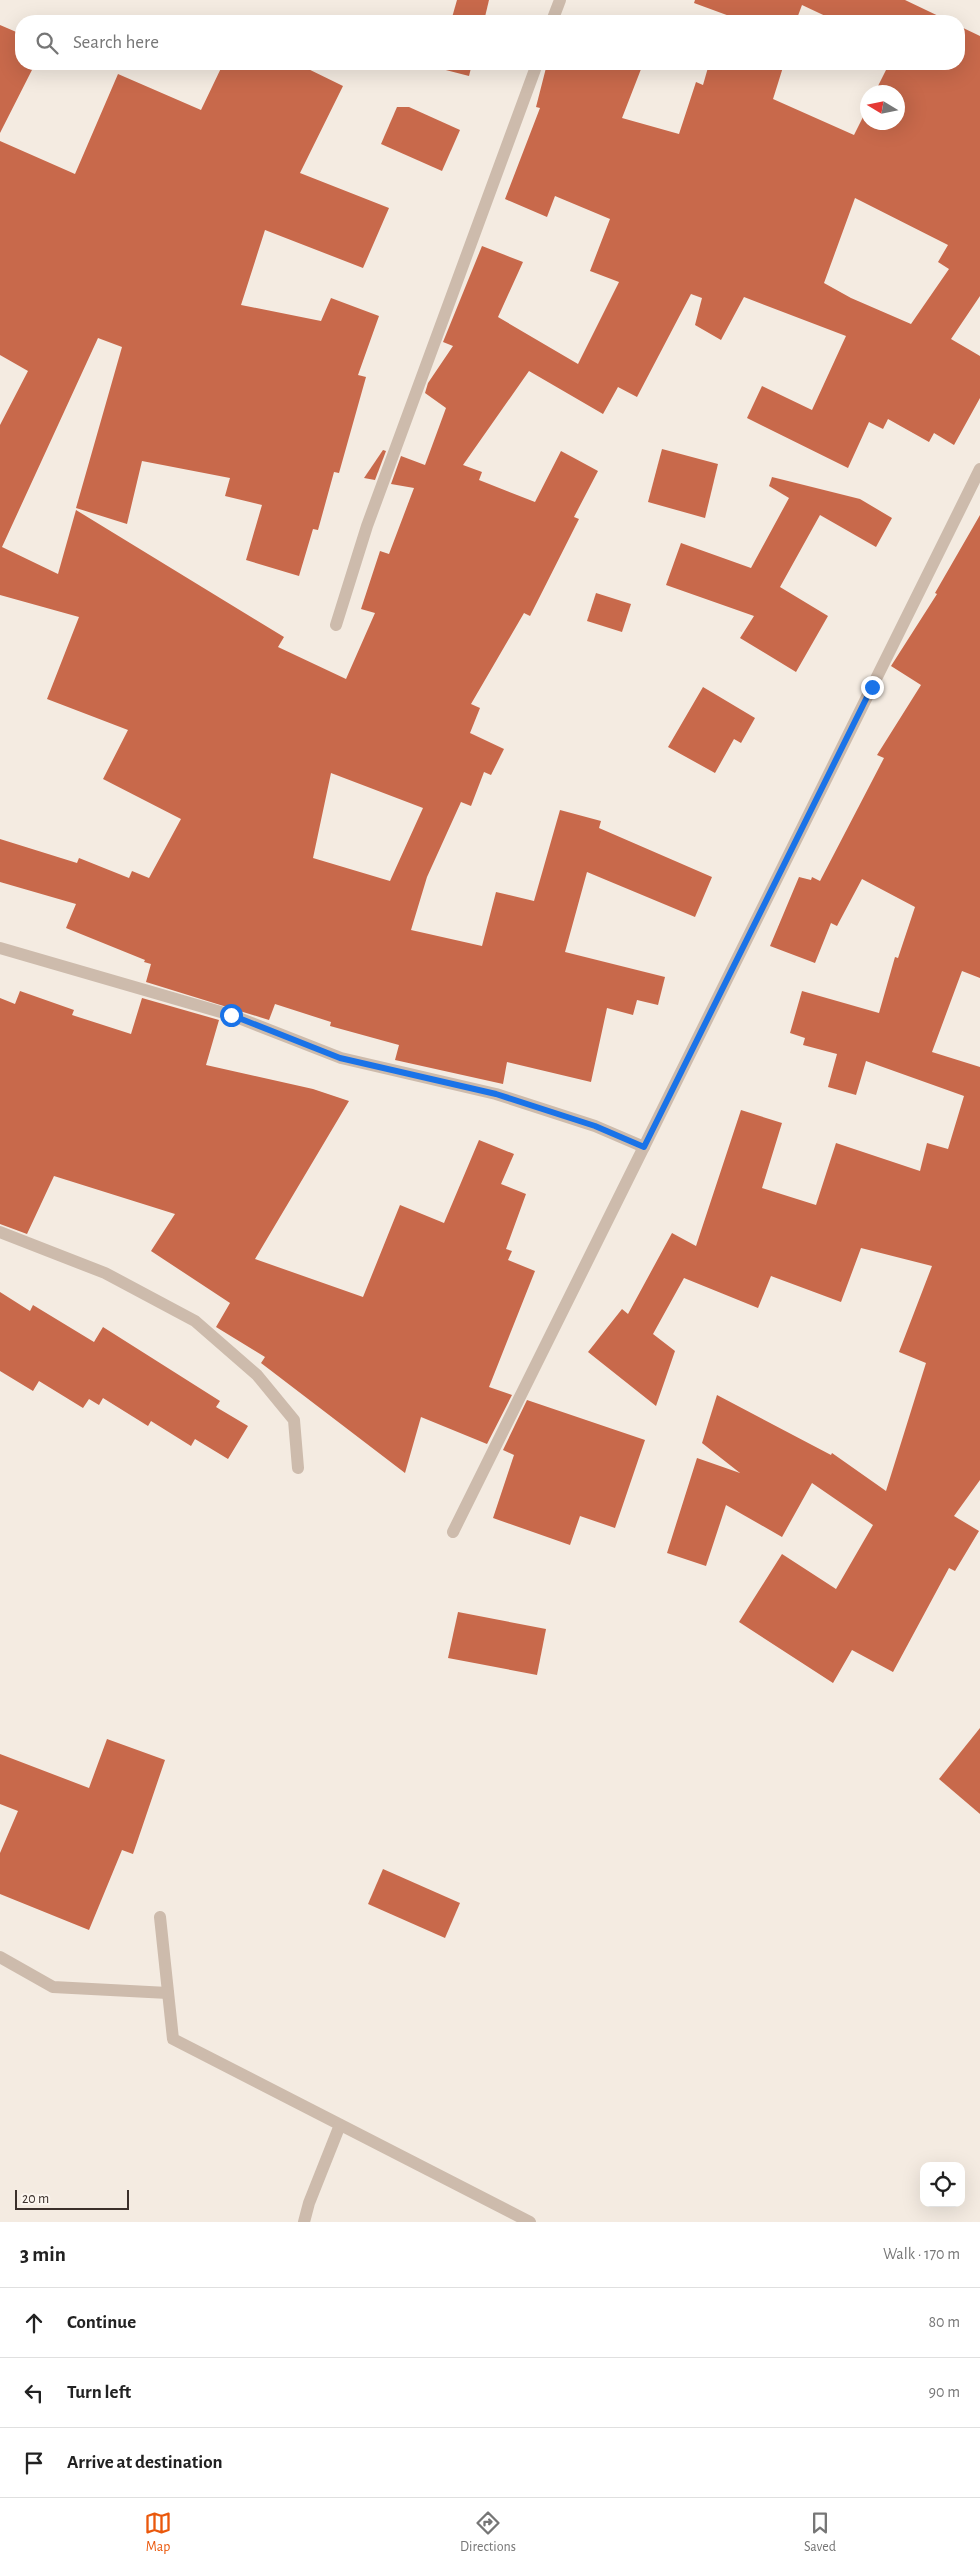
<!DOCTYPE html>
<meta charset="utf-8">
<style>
:root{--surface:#fff;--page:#f2f2f2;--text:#222;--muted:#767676;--line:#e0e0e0;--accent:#ea580c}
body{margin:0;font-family:"Alegreya Sans",sans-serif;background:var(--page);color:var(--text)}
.controls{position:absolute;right:15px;bottom:15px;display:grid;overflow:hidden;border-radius:10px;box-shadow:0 5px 20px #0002}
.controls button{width:45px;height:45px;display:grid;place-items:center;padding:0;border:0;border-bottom:1px solid var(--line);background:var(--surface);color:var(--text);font:25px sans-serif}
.compass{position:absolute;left:860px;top:85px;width:45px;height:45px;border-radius:50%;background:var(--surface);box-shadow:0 5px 20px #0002;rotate:280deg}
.scale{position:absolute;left:15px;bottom:12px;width:114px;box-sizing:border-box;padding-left:5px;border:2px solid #3b302b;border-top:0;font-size:14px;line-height:18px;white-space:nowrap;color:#3b302b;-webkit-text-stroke:4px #fbf5ee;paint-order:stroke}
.stop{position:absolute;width:15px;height:15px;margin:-11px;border:4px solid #1a73e8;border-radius:50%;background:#fff}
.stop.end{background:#1a73e8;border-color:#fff;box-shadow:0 1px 5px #0008}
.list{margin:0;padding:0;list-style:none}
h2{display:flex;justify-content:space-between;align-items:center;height:65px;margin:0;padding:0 20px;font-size:21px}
h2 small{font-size:16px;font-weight:400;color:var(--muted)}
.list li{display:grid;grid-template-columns:32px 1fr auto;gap:15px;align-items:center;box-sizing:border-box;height:70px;padding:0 20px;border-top:1px solid var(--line)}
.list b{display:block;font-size:19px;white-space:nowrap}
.list em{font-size:16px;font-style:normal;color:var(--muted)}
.icon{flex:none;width:28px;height:28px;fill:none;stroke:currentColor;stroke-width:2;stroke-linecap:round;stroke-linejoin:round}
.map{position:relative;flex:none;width:980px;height:2222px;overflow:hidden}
.search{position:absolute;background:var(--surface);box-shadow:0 5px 20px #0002;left:15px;right:15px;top:15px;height:55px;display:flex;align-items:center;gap:12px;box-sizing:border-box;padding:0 18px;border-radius:20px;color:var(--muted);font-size:19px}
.sheet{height:275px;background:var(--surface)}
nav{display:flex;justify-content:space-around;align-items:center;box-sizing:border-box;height:70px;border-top:1px solid var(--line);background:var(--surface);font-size:14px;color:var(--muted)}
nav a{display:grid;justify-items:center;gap:2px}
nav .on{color:var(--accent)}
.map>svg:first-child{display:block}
.building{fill:#c8694b;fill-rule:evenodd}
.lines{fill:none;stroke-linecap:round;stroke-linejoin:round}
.lane{stroke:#cdbbac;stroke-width:12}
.street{stroke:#cdbbac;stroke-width:12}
.route{stroke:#1a73e8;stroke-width:6}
</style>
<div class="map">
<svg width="980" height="2222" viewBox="0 0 980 2222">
<rect width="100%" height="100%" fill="#f4ebe1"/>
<g class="building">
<path d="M 457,0 L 489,0 L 484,21 L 451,21 Z"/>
<path d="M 695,0 L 905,0 L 949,21 L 836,21 L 802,5 L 796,21 L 743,21 L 694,3 Z"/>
<path d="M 0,25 L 21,34 L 21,64 L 35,64 L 0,133 Z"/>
<path d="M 959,26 L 980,36 L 980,296 L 951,339 L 980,356 L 980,398 L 954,445 L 934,433 L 929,442 L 888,419 L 883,429 L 869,422 L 848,468 L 747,418 L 762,386 L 812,410 L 846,336 L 744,297 L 721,340 L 695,325 L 702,298 L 691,294 L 637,397 L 618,387 L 603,414 L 529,371 L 463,465 L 482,472 L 479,480 L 535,502 L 561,451 L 598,471 L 574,517 L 579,519 L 530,616 L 524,613 L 471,704 L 480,708 L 470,733 L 504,749 L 491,775 L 484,772 L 471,806 L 461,802 L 427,877 L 411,930 L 482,946 L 496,892 L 534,901 L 560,810 L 601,821 L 599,828 L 712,877 L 695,917 L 587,872 L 565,952 L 665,977 L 658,1005 L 637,1000 L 633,1015 L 607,1008 L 591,1082 L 507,1062 L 503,1084 L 395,1060 L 399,1045 L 330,1026 L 331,1022 L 275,1004 L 269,1020 L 146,982 L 151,964 L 144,962 L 145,960 L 66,928 L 76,904 L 0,882 L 0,839 L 77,863 L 79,858 L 129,878 L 132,871 L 149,878 L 181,819 L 103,779 L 128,730 L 47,699 L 79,617 L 0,595 L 0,425 L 28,371 L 0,355 L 0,141 L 75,174 L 118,74 L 201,110 L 223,64 L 298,64 L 343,86 L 300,173 L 389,208 L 363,268 L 265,230 L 241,305 L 321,321 L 331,298 L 379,316 L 358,375 L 366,377 L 339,473 L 334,472 L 318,530 L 313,529 L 299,576 L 246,560 L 262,505 L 225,496 L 230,478 L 142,461 L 127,524 L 76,508 L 122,347 L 98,338 L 2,547 L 58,574 L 76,510 L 284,637 L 278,647 L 346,679 L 375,613 L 361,609 L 380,551 L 389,554 L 414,488 L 391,484 L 401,456 L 425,465 L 446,408 L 425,393 L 428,383 L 453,346 L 443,342 L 482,246 L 523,262 L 498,317 L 578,364 L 619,282 L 590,271 L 610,219 L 555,196 L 547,217 L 505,199 L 540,108 L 536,107 L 547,64 L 643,64 L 622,118 L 679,134 L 696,82 L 703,85 L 709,64 L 784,64 L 773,99 L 854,135 L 868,107 L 868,122 L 898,122 L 898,92 L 875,92 L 889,64 L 959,64 ZM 855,198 L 948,245 L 938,262 L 949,269 L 911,324 L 851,298 L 824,283 ZM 331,773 L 423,808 L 390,881 L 313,858 Z"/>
<path d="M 439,64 L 472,64 L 469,76 L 438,68 Z"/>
<path d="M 397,107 L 409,107 L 460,130 L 442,171 L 381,144 Z"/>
<path d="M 662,449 L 718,464 L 705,518 L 648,502 Z"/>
<path d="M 383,450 L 386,451 L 375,480 L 364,478 Z"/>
<path d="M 772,477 L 860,499 L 892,518 L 876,547 L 820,515 L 780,587 L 828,616 L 796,672 L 740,638 L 754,616 L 666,585 L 681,543 L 751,568 L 789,498 L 769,486 Z"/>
<path d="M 980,515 L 980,978 L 962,971 L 932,1052 L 980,1067 L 980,1480 L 954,1516 L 979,1531 L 955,1571 L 949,1568 L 893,1672 L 852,1650 L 833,1683 L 739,1622 L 782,1554 L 836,1589 L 873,1525 L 812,1483 L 782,1537 L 726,1505 L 706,1566 L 667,1553 L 697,1458 L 740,1473 L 702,1443 L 717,1395 L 831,1455 L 832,1453 L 886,1491 L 926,1363 L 899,1352 L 932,1266 L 861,1248 L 841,1302 L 771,1276 L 758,1308 L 684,1278 L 653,1334 L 675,1351 L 656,1406 L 588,1352 L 622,1309 L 628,1314 L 672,1233 L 696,1246 L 741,1110 L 782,1123 L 762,1188 L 816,1205 L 836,1143 L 920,1171 L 927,1143 L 948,1149 L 964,1096 L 866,1061 L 856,1095 L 828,1087 L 837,1054 L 803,1045 L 805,1038 L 790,1033 L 802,991 L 879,1013 L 895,957 L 898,958 L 915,907 L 862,879 L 837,926 L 831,923 L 815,963 L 770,946 L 799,877 L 811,880 L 812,877 L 820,881 L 884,758 L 877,755 L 921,685 L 891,666 L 937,594 L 935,593 Z"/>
<path d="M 596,593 L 631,604 L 622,632 L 587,621 Z"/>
<path d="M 703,687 L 755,718 L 741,743 L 734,739 L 715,773 L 668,747 Z"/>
<path d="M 20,991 L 74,1010 L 72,1015 L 131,1034 L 142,998 L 219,1020 L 206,1065 L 313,1089 L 349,1101 L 255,1259 L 363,1297 L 400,1205 L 444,1223 L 479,1140 L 514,1154 L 501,1184 L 526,1194 L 506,1249 L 512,1251 L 508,1260 L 535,1271 L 489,1387 L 512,1395 L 487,1444 L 421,1417 L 405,1473 L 261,1363 L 265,1357 L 216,1327 L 230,1303 L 151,1251 L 175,1214 L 54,1176 L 27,1234 L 0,1224 L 0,998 L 15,1004 Z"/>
<path d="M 0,1292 L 30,1311 L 33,1305 L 94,1342 L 103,1327 L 220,1401 L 216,1407 L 248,1426 L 228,1459 L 195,1439 L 191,1446 L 151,1421 L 148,1426 L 103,1398 L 99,1405 L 89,1399 L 83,1408 L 39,1381 L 33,1391 L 0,1371 Z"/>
<path d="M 527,1400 L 645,1440 L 615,1528 L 580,1516 L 570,1545 L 493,1518 L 514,1455 L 503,1450 Z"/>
<path d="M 458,1612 L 546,1629 L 537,1675 L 448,1658 Z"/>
<path d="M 980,1728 L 980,1814 L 939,1779 Z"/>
<path d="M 107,1739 L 165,1760 L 133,1854 L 122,1850 L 89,1930 L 0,1894 L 0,1853 L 18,1811 L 0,1804 L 0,1754 L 89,1788 Z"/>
<path d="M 383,1869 L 460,1903 L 445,1938 L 368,1904 Z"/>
</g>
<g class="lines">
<g class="lane">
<path d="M 160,1917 L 173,2039 L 530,2222"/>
<path d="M 0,1957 L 53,1987 L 168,1993"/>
<path d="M 304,2222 L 309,2203 L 340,2125"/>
</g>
<g class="street">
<path d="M 552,21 L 560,0"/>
<path d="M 336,625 L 367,526 L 537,64"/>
<path d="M 0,948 L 231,1015 L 341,1058 L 496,1094 L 595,1126 L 644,1147"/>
<path d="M 0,1232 L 105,1273 L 195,1321 L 257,1375 L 294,1420 L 298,1468"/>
<path d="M 453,1532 L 980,469"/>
</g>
</g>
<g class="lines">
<path class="route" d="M 231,1015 L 340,1058 L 496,1094 L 595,1126 L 644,1147 L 872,687"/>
</g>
</svg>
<div class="controls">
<button><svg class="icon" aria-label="locate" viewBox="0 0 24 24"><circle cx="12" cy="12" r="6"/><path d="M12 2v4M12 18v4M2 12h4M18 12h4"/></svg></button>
</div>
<svg class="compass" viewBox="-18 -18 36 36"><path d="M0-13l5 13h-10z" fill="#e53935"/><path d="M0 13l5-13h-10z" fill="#767676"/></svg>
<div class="scale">20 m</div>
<div class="stop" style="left:231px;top:1015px"></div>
<div class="stop end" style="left:872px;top:687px"></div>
<div class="search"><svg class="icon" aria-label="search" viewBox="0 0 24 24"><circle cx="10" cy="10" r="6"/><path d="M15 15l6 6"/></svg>Search here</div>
</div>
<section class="sheet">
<h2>3 min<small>Walk · 170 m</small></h2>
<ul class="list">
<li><svg class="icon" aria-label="ahead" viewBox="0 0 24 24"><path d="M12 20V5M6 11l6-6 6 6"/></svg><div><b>Continue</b></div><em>80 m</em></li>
<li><svg class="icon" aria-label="left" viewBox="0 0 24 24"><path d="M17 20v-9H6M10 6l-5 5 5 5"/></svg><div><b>Turn left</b></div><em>90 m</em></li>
<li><svg class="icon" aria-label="arrive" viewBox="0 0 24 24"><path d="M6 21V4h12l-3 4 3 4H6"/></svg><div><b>Arrive at destination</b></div></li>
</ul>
</section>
<nav>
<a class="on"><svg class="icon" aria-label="map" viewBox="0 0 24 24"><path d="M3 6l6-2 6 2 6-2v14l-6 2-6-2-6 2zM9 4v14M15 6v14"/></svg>Map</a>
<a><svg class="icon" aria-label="directions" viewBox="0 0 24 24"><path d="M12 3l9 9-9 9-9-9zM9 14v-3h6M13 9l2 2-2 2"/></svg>Directions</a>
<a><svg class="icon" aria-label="saved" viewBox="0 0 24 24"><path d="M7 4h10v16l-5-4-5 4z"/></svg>Saved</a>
</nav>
